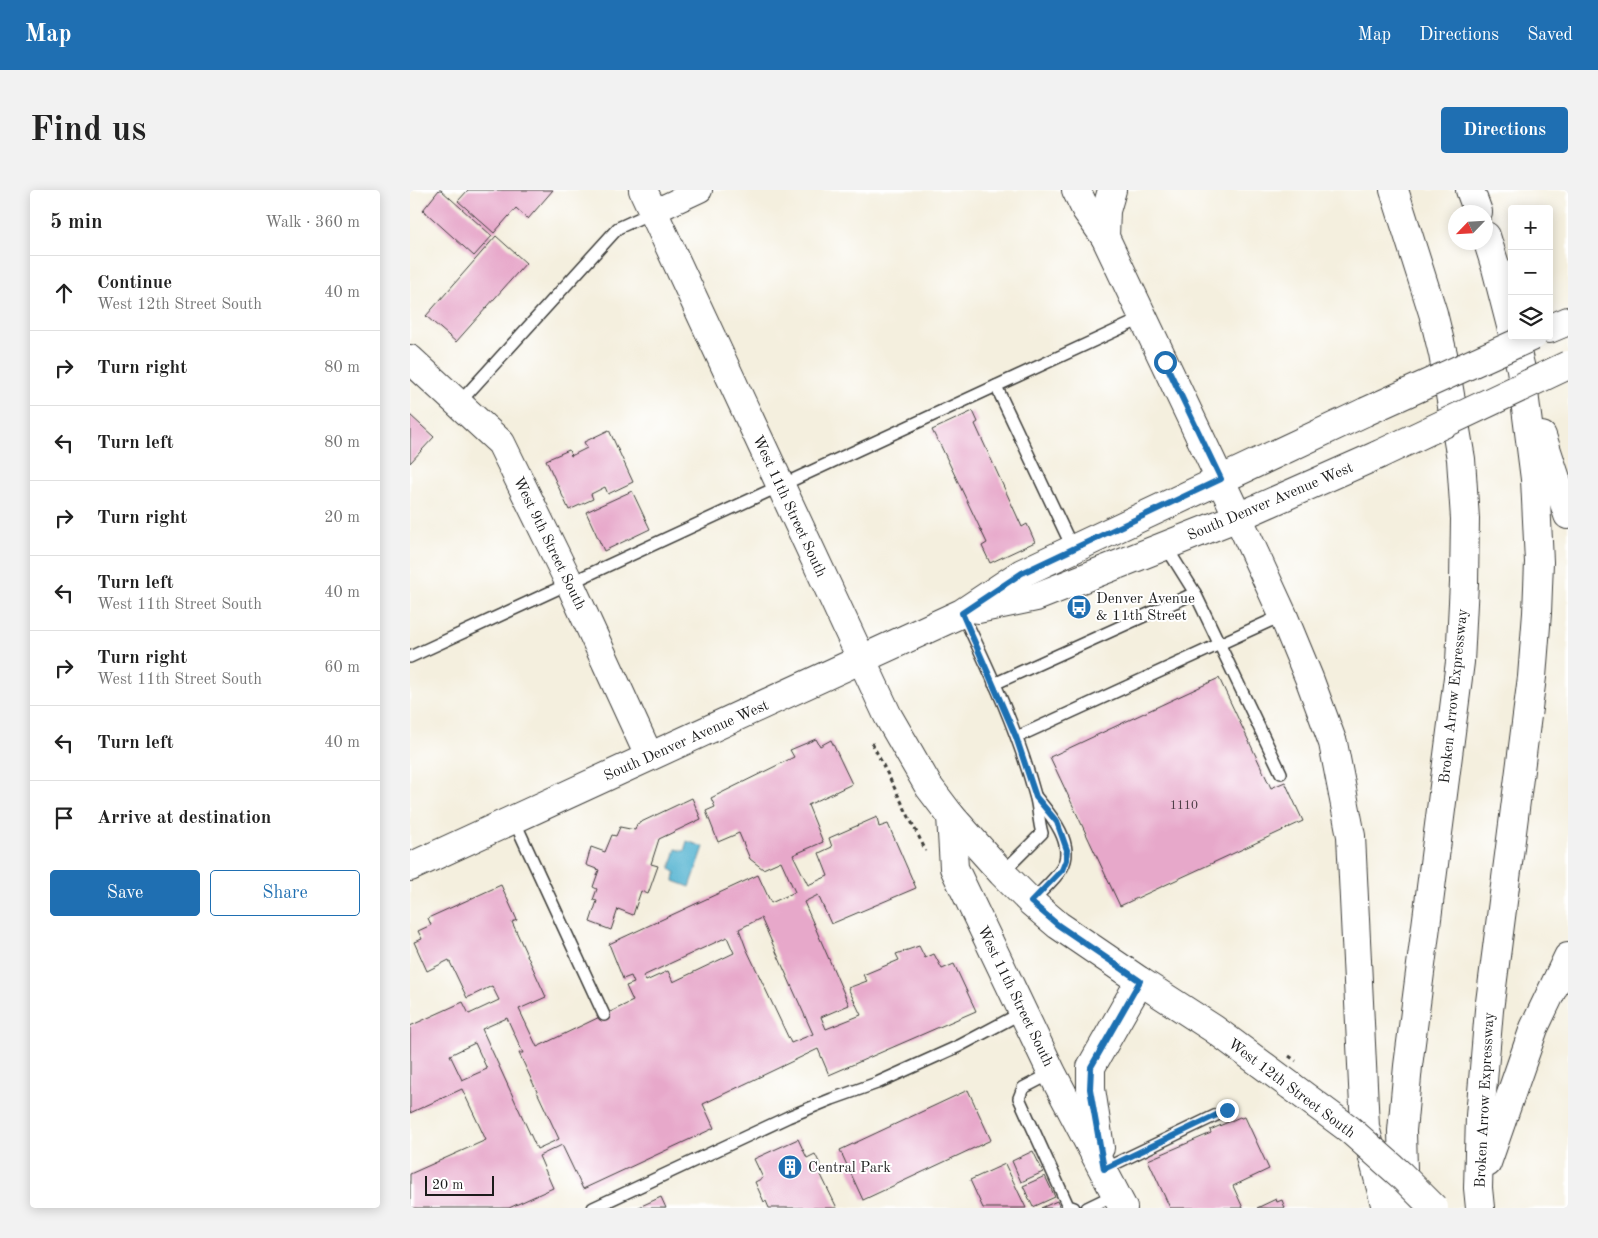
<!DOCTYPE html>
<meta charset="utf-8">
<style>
:root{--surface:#fff;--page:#f2f2f2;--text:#222;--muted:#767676;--line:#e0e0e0;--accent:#1f6fb2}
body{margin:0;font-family:"Old Standard TT",serif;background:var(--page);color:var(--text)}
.controls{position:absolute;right:15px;top:15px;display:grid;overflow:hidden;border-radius:5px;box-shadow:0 2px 12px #0003}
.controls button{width:45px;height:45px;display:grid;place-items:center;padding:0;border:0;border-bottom:1px solid var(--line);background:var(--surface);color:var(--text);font:25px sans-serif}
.compass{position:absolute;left:1038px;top:15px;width:45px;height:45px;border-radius:50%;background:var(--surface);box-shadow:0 2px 12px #0003;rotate:245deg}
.scale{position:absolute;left:15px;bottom:12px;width:69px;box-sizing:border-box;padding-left:5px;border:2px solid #1c1c1c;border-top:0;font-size:14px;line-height:18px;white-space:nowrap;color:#1c1c1c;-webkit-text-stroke:4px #fff;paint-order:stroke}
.stop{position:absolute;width:15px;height:15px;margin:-11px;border:4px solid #1f6fb2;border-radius:50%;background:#fff}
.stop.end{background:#1f6fb2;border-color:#fff;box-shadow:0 1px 5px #0008}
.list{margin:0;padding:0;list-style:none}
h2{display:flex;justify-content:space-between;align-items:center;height:65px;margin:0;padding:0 20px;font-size:21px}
h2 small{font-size:16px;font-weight:400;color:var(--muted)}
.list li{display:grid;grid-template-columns:32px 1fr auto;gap:15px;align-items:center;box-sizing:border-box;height:75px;padding:0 20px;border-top:1px solid var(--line)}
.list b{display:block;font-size:19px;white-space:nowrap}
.list p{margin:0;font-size:16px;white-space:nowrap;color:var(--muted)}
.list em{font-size:16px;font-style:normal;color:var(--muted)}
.actions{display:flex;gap:10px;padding:15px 20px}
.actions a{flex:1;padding:11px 0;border:1px solid var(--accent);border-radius:5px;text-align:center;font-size:18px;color:var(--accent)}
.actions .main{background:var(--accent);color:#fff}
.icon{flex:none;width:28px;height:28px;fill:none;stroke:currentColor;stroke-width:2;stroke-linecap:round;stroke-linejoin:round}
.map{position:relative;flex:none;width:1158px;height:1018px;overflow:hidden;border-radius:5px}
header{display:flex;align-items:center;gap:30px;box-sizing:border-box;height:70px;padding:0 25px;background:var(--accent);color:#fff}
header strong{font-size:24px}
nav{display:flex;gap:28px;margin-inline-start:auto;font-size:18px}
.intro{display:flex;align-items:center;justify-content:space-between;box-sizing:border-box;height:120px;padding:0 30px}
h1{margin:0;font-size:35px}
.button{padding:12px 22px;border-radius:5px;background:var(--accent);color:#fff;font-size:18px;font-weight:700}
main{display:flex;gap:30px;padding:0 30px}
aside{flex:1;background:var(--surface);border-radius:5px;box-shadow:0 2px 12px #0003}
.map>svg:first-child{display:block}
.water{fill:#51b2d0;stroke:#366776}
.building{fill:#e7a8ca;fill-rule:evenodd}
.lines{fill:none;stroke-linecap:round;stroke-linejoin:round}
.service-casing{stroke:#3c3c39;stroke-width:14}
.minor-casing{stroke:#3c3c39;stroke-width:26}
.tertiary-casing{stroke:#3c3c39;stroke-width:30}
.secondary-casing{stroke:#3c3c39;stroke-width:30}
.primary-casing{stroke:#3c3c39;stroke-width:30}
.motorway-casing{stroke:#3c3c39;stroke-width:30}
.path{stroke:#3c3c39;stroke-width:3;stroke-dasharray:4 4;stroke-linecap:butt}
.service{stroke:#fff;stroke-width:11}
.minor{stroke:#fff;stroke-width:24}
.tertiary{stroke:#fff;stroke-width:28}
.secondary{stroke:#fff;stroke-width:28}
.primary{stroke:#fff;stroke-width:28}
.motorway{stroke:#fff;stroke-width:28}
.secondary-bridge-casing{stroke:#3c3c39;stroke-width:30;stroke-linecap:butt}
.primary-bridge-casing{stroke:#3c3c39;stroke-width:30;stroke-linecap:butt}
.path-bridge{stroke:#3c3c39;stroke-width:3;stroke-dasharray:4 4;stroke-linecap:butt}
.secondary-bridge{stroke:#fff;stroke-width:28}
.primary-bridge{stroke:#fff;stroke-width:28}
.route{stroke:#1f6fb2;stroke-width:6}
.labels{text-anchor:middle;stroke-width:4;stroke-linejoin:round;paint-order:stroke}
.number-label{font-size:12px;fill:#4f3f48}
.street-label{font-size:15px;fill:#1c1c1c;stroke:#fff}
.poi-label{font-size:15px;fill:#1c1c1c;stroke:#fff;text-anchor:start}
</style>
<header>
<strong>Map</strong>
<nav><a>Map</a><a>Directions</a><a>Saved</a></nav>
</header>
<div class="intro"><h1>Find us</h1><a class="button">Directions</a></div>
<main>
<aside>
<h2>5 min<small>Walk · 360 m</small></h2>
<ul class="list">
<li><svg class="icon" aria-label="ahead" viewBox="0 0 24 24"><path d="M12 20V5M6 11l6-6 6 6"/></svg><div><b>Continue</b><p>West 12th Street South</p></div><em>40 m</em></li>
<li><svg class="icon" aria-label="right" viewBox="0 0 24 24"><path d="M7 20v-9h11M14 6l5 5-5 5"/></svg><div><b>Turn right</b></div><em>80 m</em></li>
<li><svg class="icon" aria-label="left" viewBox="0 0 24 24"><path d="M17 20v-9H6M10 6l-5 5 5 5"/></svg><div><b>Turn left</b></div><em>80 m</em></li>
<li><svg class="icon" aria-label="right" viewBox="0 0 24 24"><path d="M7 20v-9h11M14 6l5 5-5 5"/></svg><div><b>Turn right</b></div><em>20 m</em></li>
<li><svg class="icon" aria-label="left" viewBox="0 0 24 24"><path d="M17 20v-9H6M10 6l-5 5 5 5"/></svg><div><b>Turn left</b><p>West 11th Street South</p></div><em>40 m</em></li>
<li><svg class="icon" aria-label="right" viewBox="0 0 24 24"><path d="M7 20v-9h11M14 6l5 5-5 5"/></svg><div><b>Turn right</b><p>West 11th Street South</p></div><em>60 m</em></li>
<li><svg class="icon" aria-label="left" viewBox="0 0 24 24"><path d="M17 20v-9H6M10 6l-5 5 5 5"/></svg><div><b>Turn left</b></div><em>40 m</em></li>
<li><svg class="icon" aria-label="arrive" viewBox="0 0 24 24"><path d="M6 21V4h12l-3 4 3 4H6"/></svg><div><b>Arrive at destination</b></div></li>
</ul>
<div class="actions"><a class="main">Save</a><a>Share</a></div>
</aside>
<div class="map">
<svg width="1158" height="1018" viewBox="0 0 1158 1018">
<rect width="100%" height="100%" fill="#fff"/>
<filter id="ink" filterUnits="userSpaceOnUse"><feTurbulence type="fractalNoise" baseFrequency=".02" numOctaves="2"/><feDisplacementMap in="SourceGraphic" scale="10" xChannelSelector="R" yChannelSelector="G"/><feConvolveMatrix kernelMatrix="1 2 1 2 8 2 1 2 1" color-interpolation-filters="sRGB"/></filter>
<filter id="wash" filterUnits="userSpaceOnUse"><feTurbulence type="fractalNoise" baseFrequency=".0096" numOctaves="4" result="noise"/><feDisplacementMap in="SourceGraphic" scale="20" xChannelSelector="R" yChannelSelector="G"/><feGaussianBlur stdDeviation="1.12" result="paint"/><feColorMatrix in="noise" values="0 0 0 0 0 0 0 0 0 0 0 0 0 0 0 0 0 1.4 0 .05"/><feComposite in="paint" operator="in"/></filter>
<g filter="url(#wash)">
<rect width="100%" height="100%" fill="#f4efde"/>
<path class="water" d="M 277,651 L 294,657 L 280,697 L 264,691 L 265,682 L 260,679 L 266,659 L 274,661 Z"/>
<g id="blocks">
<g class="building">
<path d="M 29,0 L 31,0 L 82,46 L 64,66 L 13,20 Z"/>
<path d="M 58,0 L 143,0 L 118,29 L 106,18 L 84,43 L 48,11 Z"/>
<path d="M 86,46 L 116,73 L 46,152 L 16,126 Z"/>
<path d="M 563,221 L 568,232 L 565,234 L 612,337 L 617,334 L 625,352 L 580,373 L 572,356 L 577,353 L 529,252 L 528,252 L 522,240 Z"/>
<path d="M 0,225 L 24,247 L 0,273 Z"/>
<path d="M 199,240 L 223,292 L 198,304 L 195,297 L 181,304 L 183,309 L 159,320 L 136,270 L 159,260 L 161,266 L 177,258 L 174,252 Z"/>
<path d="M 222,301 L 240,339 L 194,361 L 176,322 Z"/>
<path d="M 809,488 L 861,598 L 875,592 L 893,631 L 710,716 L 640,567 Z"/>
<path d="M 406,549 L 410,556 L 421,550 L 442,594 L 398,615 L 413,652 L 383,665 L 398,695 L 418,686 L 409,663 L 422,657 L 419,648 L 467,627 L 469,637 L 478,634 L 506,698 L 421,734 L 408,705 L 394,712 L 439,815 L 411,827 L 416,839 L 451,825 L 438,798 L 457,791 L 453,785 L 489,770 L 486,764 L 509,756 L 515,768 L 524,764 L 532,779 L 544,774 L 566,821 L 419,885 L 408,859 L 293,914 L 304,938 L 173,999 L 152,955 L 129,966 L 143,998 L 99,1018 L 0,1018 L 0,984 L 76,950 L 52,899 L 0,923 L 0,836 L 53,812 L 59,824 L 89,810 L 82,796 L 57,808 L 39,770 L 17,781 L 4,752 L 12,749 L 8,741 L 21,735 L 18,728 L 91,695 L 107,730 L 102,732 L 136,807 L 109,819 L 127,857 L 223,811 L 216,796 L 224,793 L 221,786 L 213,789 L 199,754 L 348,685 L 361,713 L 385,702 L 371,671 L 353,679 L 340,669 L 329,643 L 308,652 L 296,621 L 305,617 L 301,608 L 384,567 L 380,560 ZM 351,728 L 403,844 L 381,853 L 336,758 L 329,739 ZM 317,747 L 324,763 L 263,792 L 258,781 L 236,791 L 233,786 ZM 97,828 L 113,863 L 109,863 L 149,949 L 127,959 L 72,839 ZM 65,853 L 77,879 L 52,890 L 40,865 Z"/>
<path d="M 282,608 L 291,629 L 249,649 L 241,674 L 248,676 L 238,704 L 231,701 L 223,725 L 208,719 L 201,740 L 180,732 L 187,711 L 183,710 L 187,699 L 183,697 L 189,680 L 176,675 L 181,657 L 195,662 L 202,645 L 206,646 L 210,637 L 225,640 L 227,634 Z"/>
<path d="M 558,900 L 581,950 L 453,1010 L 430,960 Z"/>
<path d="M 830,927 L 831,928 L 835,927 L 859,979 L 823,996 L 833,1018 L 760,1018 L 738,970 L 801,943 L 800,940 Z"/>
<path d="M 388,949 L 397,968 L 405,964 L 415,984 L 411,985 L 427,1018 L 359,1018 L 356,1011 L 354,1012 L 345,992 L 353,988 L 344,969 Z"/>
<path d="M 623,961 L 633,982 L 611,992 L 602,971 Z"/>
<path d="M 595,974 L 616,1018 L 573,1018 L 560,990 Z"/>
<path d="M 635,986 L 645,1007 L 623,1017 L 613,996 Z"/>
<path d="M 251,1007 L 256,1018 L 227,1018 Z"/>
<path d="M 866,1009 L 867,1012 L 872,1010 L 875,1018 L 847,1018 Z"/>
<path d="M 647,1011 L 650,1018 L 631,1018 Z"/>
</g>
</g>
</g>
<g filter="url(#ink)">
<use href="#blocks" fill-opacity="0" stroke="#3c3c39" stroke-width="1"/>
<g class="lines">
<defs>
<g id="service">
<path d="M 586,196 L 663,359"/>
<path d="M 48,214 L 208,38 L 243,22"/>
<path d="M 755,355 L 785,403 L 871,583"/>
<path d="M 552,423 C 580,481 608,542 625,605 C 629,617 628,630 632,643 L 592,683"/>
<path d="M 0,467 L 733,128"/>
<path d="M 584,494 L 785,403"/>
<path d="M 607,547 L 873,425"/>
<path d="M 103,628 L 194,825"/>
<path d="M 621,712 C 631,701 645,690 652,678 C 666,654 640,624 626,607"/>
<path d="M 642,883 L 613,898 L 609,908 L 658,1016 L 664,1018"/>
<path d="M 694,979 L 817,920"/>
<path d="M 183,1018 L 378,927 L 422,909 L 467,893 L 549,856 L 613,822"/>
<path d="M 677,1018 L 706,1004"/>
</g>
<path id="minor" d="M 243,22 L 290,0"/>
<g id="tertiary">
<path d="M 666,0 L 676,20 L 695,47 L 828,327"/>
<path d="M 0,169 L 91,253 L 160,394 L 239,566"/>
<path d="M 541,626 L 544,678 L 642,883 L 713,1018"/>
<path d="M 690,958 L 681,899 L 681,877 L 730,791"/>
</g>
<path id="secondary" d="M 233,0 L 478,526 L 519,597 L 541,626 L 592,683 L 621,712 L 648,735 L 730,791 L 804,839 L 881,896"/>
<g id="primary">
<path d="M 1139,139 L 1158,131"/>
<path d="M 568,419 L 626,407 L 828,327 L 968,265"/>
<path d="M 0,677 L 552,423 L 612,383 L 955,222"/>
</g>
<g id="motorway">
<path d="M 984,0 L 1023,123 L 1033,164 L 1051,269 L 1055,329 L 1054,393 L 1050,472 L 998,876 L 992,941 L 994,1018"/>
<path d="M 1060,0 L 1068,22"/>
<path d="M 1076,46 L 1086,78 L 1102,140"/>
<path d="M 695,47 L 696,21 L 702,0"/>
<path d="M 1132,246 L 1158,325"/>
<path d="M 828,327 L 873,425 L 899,488 L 923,553 L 941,646 L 955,937 L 976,1018"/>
<path d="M 1077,973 L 1124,838 L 1158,767"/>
<path d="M 1070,1018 L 1068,998 L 1070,926 L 1079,820 L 1122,487 L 1127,423 L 1129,372 L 1125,289 L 1111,179 L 1103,146"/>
</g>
</defs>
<use href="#service" class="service-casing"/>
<use href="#minor" class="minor-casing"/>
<use href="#tertiary" class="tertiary-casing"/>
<use href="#secondary" class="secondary-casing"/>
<use href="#primary" class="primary-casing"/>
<use href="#motorway" class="motorway-casing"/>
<path class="path" d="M 462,553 L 516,661"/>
<use href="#service" class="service"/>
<use href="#minor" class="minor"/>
<use href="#tertiary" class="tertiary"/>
<use href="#secondary" class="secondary"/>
<use href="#primary" class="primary"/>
<use href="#motorway" class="motorway"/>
<defs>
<path id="secondary-bridge" d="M 881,896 L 939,939 L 991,985 L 1024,1018"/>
<g id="primary-bridge">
<path d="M 955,222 L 1123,146"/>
<path d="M 968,265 L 1158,175"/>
</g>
</defs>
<use href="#secondary-bridge" class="secondary-bridge-casing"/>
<use href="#primary-bridge" class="primary-bridge-casing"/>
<path class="path-bridge" d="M 879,866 L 886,871"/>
<use href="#secondary-bridge" class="secondary-bridge"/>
<use href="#primary-bridge" class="primary-bridge"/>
</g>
</g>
<g class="lines" filter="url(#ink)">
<path class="route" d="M 755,172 L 811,289 L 612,383 L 552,423 L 606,547 L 626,607 L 647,632 L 657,660 L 656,670 L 652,680 L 621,712 L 648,735 L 730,791 L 681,877 L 680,899 L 694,979 L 817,920"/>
</g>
<defs>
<symbol id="bus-disc" viewBox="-11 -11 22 22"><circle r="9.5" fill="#1f6fb2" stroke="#fff"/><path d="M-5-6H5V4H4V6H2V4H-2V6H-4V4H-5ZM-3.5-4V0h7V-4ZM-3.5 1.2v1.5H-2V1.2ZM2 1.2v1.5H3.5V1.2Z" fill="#fff"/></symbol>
<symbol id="building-disc" viewBox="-11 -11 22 22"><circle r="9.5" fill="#1f6fb2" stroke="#fff"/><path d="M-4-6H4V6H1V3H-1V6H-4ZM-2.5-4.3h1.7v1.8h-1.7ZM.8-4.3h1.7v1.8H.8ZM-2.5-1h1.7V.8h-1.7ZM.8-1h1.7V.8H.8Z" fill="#fff"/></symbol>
</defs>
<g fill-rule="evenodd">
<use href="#bus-disc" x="655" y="403" width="28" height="28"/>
<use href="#building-disc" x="366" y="963" width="28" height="28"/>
</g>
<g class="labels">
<g class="number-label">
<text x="774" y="619">1110</text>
</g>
<g class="street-label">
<text transform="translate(860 311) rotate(-23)" y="5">South Denver Avenue West</text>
<text transform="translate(380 316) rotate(65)" y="5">West 11th Street South</text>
<text transform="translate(140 353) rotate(64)" y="5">West 9th Street South</text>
<text transform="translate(1043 506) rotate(-84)" y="5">Broken Arrow Expressway</text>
<text transform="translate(276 550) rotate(-24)" y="5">South Denver Avenue West</text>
<text transform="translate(606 806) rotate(64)" y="5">West 11th Street South</text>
<text transform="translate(882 898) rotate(37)" y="5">West 12th Street South</text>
<text transform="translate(1074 910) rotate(-87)" y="5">Broken Arrow Expressway</text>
</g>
<g class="poi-label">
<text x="686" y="413">Denver Avenue<tspan x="686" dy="17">&amp; 11th Street</tspan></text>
<text x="398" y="982">Central Park</text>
</g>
</g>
</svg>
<div class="controls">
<button>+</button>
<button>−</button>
<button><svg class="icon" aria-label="layers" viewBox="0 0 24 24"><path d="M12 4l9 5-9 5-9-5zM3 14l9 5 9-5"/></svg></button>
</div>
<svg class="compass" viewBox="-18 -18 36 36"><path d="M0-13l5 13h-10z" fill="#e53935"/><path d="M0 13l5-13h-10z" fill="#767676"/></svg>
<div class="scale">20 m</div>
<div class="stop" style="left:755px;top:172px"></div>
<div class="stop end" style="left:817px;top:920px"></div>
</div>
</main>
